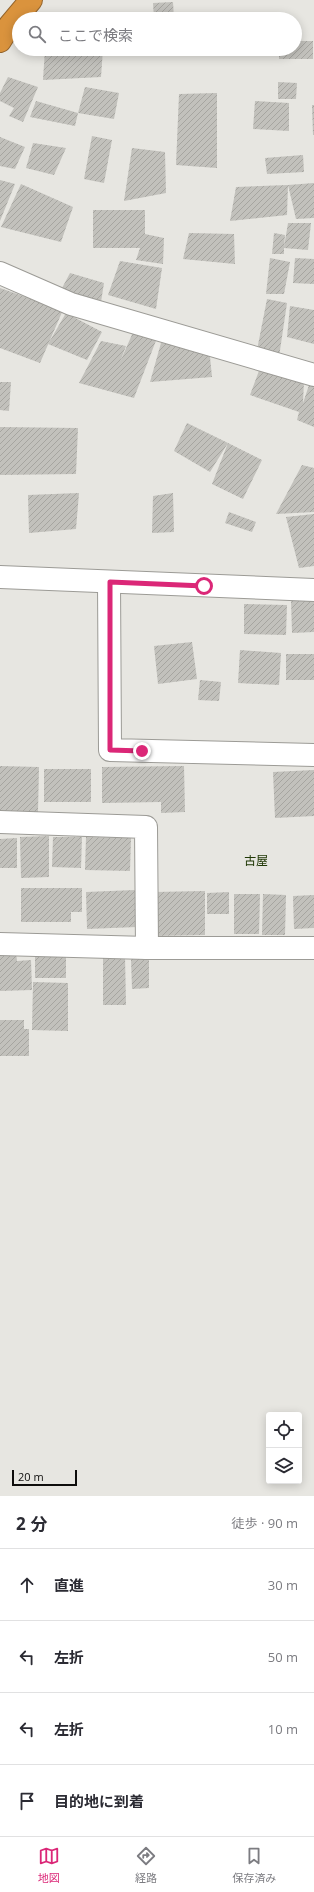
<!DOCTYPE html>
<html lang="ja">
<meta charset="utf-8">
<style>
:root{--surface:#fff;--page:#f2f2f3;--text:#2b2b33;--muted:#7c7c81;--line:#e1e1e2;--accent:#db2777}
body{margin:0;font-family:"Open Sans","Noto Sans JP",sans-serif;background:var(--page);color:var(--text)}
.controls{position:absolute;right:12px;bottom:12px;display:grid;overflow:hidden;border-radius:4px;box-shadow:0 2px 10px #0003}
.controls button{width:36px;height:36px;display:grid;place-items:center;padding:0;border:0;border-bottom:1px solid var(--line);background:var(--surface);color:var(--text);font:20px sans-serif}
.scale{position:absolute;left:12px;bottom:10px;width:65px;box-sizing:border-box;padding-left:4px;border:2px solid #0e0d0c;border-top:0;font-size:11px;line-height:14px;white-space:nowrap;color:#0e0d0c;-webkit-text-stroke:3px #e7e6e1;paint-order:stroke}
.stop{position:absolute;width:12px;height:12px;margin:-9px;border:3px solid #db2777;border-radius:50%;background:#fff}
.stop.end{background:#db2777;border-color:#fff;box-shadow:0 1px 4px #0008}
.list{margin:0;padding:0;list-style:none}
h2{display:flex;justify-content:space-between;align-items:center;height:52px;margin:0;padding:0 16px;font-size:17px}
h2 small{font-size:13px;font-weight:400;color:var(--muted)}
.list li{display:grid;grid-template-columns:26px 1fr auto;gap:12px;align-items:center;box-sizing:border-box;height:72px;padding:0 16px;border-top:1px solid var(--line)}
.list b{display:block;font-size:15px;white-space:nowrap}
.list em{font-size:13px;font-style:normal;color:var(--muted)}
.icon{flex:none;width:22px;height:22px;fill:none;stroke:currentColor;stroke-width:2;stroke-linecap:round;stroke-linejoin:round}
.map{position:relative;flex:none;width:314px;height:1496px;overflow:hidden}
.search{position:absolute;background:var(--surface);box-shadow:0 2px 10px #0003;left:12px;right:12px;top:12px;height:44px;display:flex;align-items:center;gap:10px;box-sizing:border-box;padding:0 14px;border-radius:22px;color:var(--muted);font-size:15px}
.sheet{height:340px;background:var(--surface)}
nav{display:flex;justify-content:space-around;align-items:center;box-sizing:border-box;height:56px;border-top:1px solid var(--line);background:var(--surface);font-size:11px;color:var(--muted)}
nav a{display:grid;justify-items:center;gap:2px}
nav .on{color:var(--accent)}
.map>svg:first-child{display:block}
.building{fill:url(#building-hatch)}
.lines{fill:none;stroke-linecap:round;stroke-linejoin:round}
.street-casing{stroke:#9c9b96;stroke-width:24}
.highway-casing{stroke:#93642c;stroke-width:24}
.street{stroke:#fff;stroke-width:22}
.highway{stroke:#da933d;stroke-width:22}
.route{stroke:#db2777;stroke-width:5}
.labels{text-anchor:middle;stroke-width:3.5;stroke-linejoin:round;paint-order:stroke}
.neighbourhood-label{font-size:12px;fill:#213906;stroke:#e7e6e1}
</style>
<div class="map">
<svg width="314" height="1496" viewBox="0 0 314 1496">
<defs>
<pattern id="building-hatch" width="6" height="6" patternUnits="userSpaceOnUse"><rect width="6" height="6" fill="#c2c1bc"/><path d="M-1 1l2-2M0 6l6-6M5 7l2-2" fill="none" stroke="#a6a5a0"/></pattern>
</defs>
<rect width="100%" height="100%" fill="#e7e6e1"/>
<g class="building">
<path d="M 173,2 L 174,19 L 154,19 L 153,3 Z"/>
<path d="M 295,41 L 313,41 L 313,59 L 279,59 L 279,49 L 295,49 Z"/>
<path d="M 45,49 L 103,49 L 101,77 L 43,80 Z"/>
<path d="M 8,77 L 38,87 L 23,122 L 9,116 L 14,108 L 0,101 L 0,93 Z"/>
<path d="M 278,82 L 297,83 L 296,99 L 278,99 Z"/>
<path d="M 85,87 L 119,93 L 114,119 L 78,113 Z"/>
<path d="M 217,93 L 217,168 L 176,165 L 179,94 Z"/>
<path d="M 36,101 L 78,113 L 75,126 L 30,117 Z"/>
<path d="M 255,101 L 289,103 L 289,131 L 253,129 Z"/>
<path d="M 312,105 L 314,105 L 314,135 L 313,135 Z"/>
<path d="M 92,136 L 112,140 L 104,183 L 84,179 Z"/>
<path d="M 0,137 L 25,147 L 15,169 L 0,166 Z"/>
<path d="M 33,143 L 66,148 L 54,175 L 26,168 Z"/>
<path d="M 132,148 L 165,152 L 166,193 L 124,201 Z"/>
<path d="M 303,155 L 304,172 L 267,174 L 265,158 Z"/>
<path d="M 0,180 L 15,184 L 0,221 Z"/>
<path d="M 314,183 L 314,218 L 296,219 L 288,185 Z"/>
<path d="M 21,184 L 73,207 L 61,242 L 1,227 Z"/>
<path d="M 288,185 L 287,215 L 230,221 L 236,187 Z"/>
<path d="M 93,210 L 145,210 L 145,234 L 164,238 L 163,264 L 136,260 L 140,248 L 93,248 Z"/>
<path d="M 288,223 L 311,223 L 308,250 L 284,248 L 284,254 L 272,254 L 274,233 L 285,235 L 284,247 Z"/>
<path d="M 189,233 L 234,234 L 235,264 L 183,259 Z"/>
<path d="M 270,258 L 290,262 L 284,294 L 266,294 Z"/>
<path d="M 295,258 L 314,259 L 314,284 L 293,283 Z"/>
<path d="M 120,261 L 162,268 L 156,309 L 108,295 Z"/>
<path d="M 70,273 L 104,283 L 101,302 L 61,290 Z"/>
<path d="M 0,288 L 63,310 L 40,363 L 0,348 Z"/>
<path d="M 267,299 L 287,303 L 279,357 L 257,350 Z"/>
<path d="M 290,306 L 314,310 L 314,344 L 287,337 Z"/>
<path d="M 66,313 L 102,332 L 87,360 L 48,344 Z"/>
<path d="M 134,330 L 157,338 L 134,398 L 79,383 L 101,341 L 126,346 L 120,362 Z"/>
<path d="M 161,343 L 209,347 L 212,377 L 150,382 Z"/>
<path d="M 260,368 L 304,381 L 303,403 L 309,385 L 314,387 L 314,427 L 297,420 L 299,412 L 250,395 Z"/>
<path d="M 0,382 L 11,382 L 9,411 L 0,410 Z"/>
<path d="M 187,423 L 228,443 L 210,472 L 174,451 Z"/>
<path d="M 0,427 L 78,428 L 76,474 L 0,475 Z"/>
<path d="M 228,443 L 262,460 L 243,499 L 212,484 Z"/>
<path d="M 302,465 L 314,468 L 314,512 L 276,514 Z"/>
<path d="M 79,493 L 76,529 L 29,533 L 28,495 Z"/>
<path d="M 173,493 L 174,532 L 152,533 L 153,496 Z"/>
<path d="M 229,512 L 256,522 L 252,532 L 225,523 Z"/>
<path d="M 314,514 L 314,566 L 299,568 L 286,517 Z"/>
<path d="M 314,600 L 314,632 L 292,633 L 291,601 Z"/>
<path d="M 244,604 L 287,605 L 286,635 L 244,634 Z"/>
<path d="M 192,642 L 197,679 L 158,684 L 154,646 Z"/>
<path d="M 240,650 L 281,653 L 279,685 L 238,683 Z"/>
<rect x="286" y="654" width="28" height="26"/>
<path d="M 200,680 L 221,682 L 219,701 L 198,700 Z"/>
<path d="M 0,766 L 39,767 L 38,812 L 0,811 Z"/>
<path d="M 184,766 L 185,812 L 161,813 L 161,802 L 102,803 L 102,767 Z"/>
<rect x="44" y="769" width="47" height="33"/>
<path d="M 314,770 L 314,816 L 275,818 L 273,772 Z"/>
<path d="M 49,836 L 49,877 L 21,878 L 20,837 Z"/>
<path d="M 53,837 L 82,837 L 81,868 L 52,867 Z"/>
<path d="M 86,837 L 131,838 L 130,871 L 85,870 Z"/>
<path d="M 17,838 L 17,868 L 0,868 L 0,839 Z"/>
<path d="M 21,888 L 82,888 L 82,912 L 71,912 L 71,922 L 21,922 Z"/>
<path d="M 135,890 L 137,927 L 87,929 L 86,892 Z"/>
<path d="M 205,891 L 205,935 L 155,936 L 154,892 Z"/>
<path d="M 229,892 L 229,914 L 207,914 L 207,893 Z"/>
<path d="M 234,894 L 260,894 L 259,934 L 234,934 Z"/>
<path d="M 263,894 L 286,895 L 285,935 L 262,935 Z"/>
<path d="M 314,895 L 314,928 L 294,929 L 293,896 Z"/>
<path d="M 16,952 L 17,961 L 31,960 L 32,990 L 0,991 L 0,953 Z"/>
<rect x="35" y="955" width="31" height="23"/>
<path d="M 103,956 L 125,956 L 126,1005 L 103,1005 Z"/>
<path d="M 149,958 L 149,988 L 132,989 L 131,959 Z"/>
<path d="M 33,982 L 68,983 L 68,1031 L 32,1030 Z"/>
<path d="M 0,1020 L 24,1020 L 24,1029 L 29,1029 L 29,1056 L 0,1056 Z"/>
</g>
<g class="lines">
<defs>
<g id="street">
<path d="M 0,273 L 71,304 L 314,375"/>
<path d="M 0,577 L 314,590"/>
<path d="M 109,582 L 110,750 L 314,755"/>
<path d="M 0,822 L 146,827 L 147,948 L 0,944"/>
<path d="M 147,948 L 314,948"/>
</g>
<path id="highway" d="M 0,41 L 10,25 L 31,0"/>
</defs>
<use href="#street" class="street-casing"/>
<use href="#highway" class="highway-casing"/>
<use href="#street" class="street"/>
<use href="#highway" class="highway"/>
</g>
<g class="lines">
<path class="route" d="M 142,751 L 110,750 L 110,582 L 204,586"/>
</g>
<g class="labels">
<g class="neighbourhood-label">
<text x="256" y="865">古屋</text>
</g>
</g>
</svg>
<div class="controls">
<button><svg class="icon" aria-label="locate" viewBox="0 0 24 24"><circle cx="12" cy="12" r="6"/><path d="M12 2v4M12 18v4M2 12h4M18 12h4"/></svg></button>
<button><svg class="icon" aria-label="layers" viewBox="0 0 24 24"><path d="M12 4l9 5-9 5-9-5zM3 14l9 5 9-5"/></svg></button>
</div>
<div class="scale">20 m</div>
<div class="stop" style="left:204px;top:586px"></div>
<div class="stop end" style="left:142px;top:751px"></div>
<div class="search"><svg class="icon" aria-label="search" viewBox="0 0 24 24"><circle cx="10" cy="10" r="6"/><path d="M15 15l6 6"/></svg>ここで検索</div>
</div>
<section class="sheet">
<h2>2 分<small>徒歩 · 90 m</small></h2>
<ul class="list">
<li><svg class="icon" aria-label="ahead" viewBox="0 0 24 24"><path d="M12 20V5M6 11l6-6 6 6"/></svg><div><b>直進</b></div><em>30 m</em></li>
<li><svg class="icon" aria-label="left" viewBox="0 0 24 24"><path d="M17 20v-9H6M10 6l-5 5 5 5"/></svg><div><b>左折</b></div><em>50 m</em></li>
<li><svg class="icon" aria-label="left" viewBox="0 0 24 24"><path d="M17 20v-9H6M10 6l-5 5 5 5"/></svg><div><b>左折</b></div><em>10 m</em></li>
<li><svg class="icon" aria-label="arrive" viewBox="0 0 24 24"><path d="M6 21V4h12l-3 4 3 4H6"/></svg><div><b>目的地に到着</b></div></li>
</ul>
</section>
<nav>
<a class="on"><svg class="icon" aria-label="map" viewBox="0 0 24 24"><path d="M3 6l6-2 6 2 6-2v14l-6 2-6-2-6 2zM9 4v14M15 6v14"/></svg>地図</a>
<a><svg class="icon" aria-label="directions" viewBox="0 0 24 24"><path d="M12 3l9 9-9 9-9-9zM9 14v-3h6M13 9l2 2-2 2"/></svg>経路</a>
<a><svg class="icon" aria-label="saved" viewBox="0 0 24 24"><path d="M7 4h10v16l-5-4-5 4z"/></svg>保存済み</a>
</nav>
